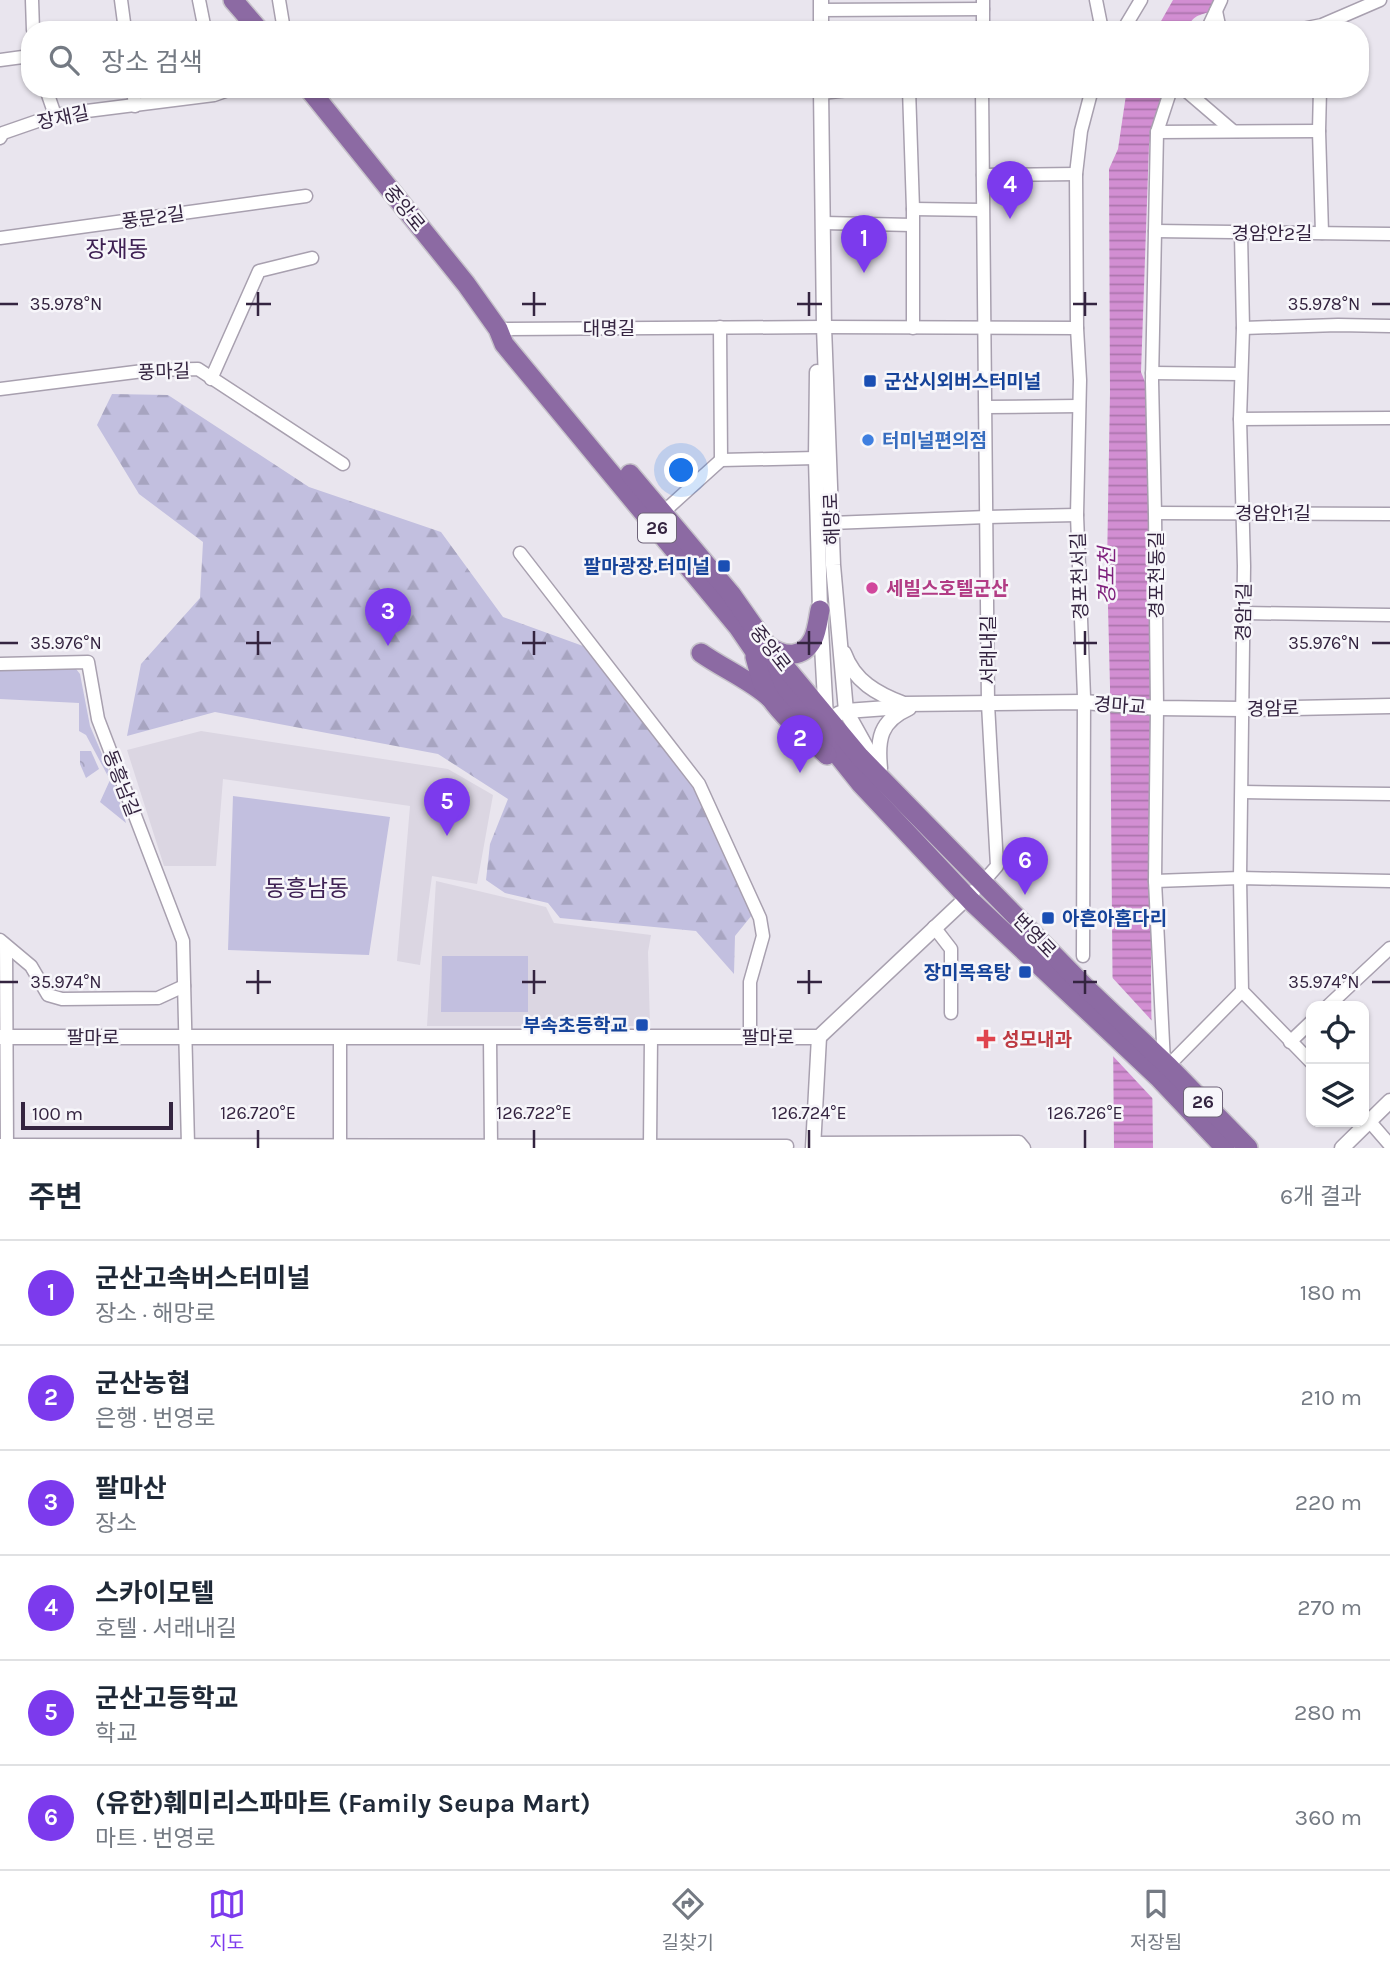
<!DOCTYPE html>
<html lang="ko">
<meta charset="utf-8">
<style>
:root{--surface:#fff;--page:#f6f6f7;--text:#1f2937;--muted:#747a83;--line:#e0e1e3;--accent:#7c3aed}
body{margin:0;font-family:Karla,"Noto Sans KR",sans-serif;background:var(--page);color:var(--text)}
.controls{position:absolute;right:21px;bottom:21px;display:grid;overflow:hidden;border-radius:14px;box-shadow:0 2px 5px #0004}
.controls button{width:63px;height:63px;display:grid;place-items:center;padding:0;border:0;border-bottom:2px solid var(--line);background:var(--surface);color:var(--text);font:35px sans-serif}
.scale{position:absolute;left:21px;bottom:18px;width:152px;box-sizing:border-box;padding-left:7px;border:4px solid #342440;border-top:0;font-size:19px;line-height:24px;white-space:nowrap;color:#342440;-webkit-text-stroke:5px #f7f6fa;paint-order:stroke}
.you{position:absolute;left:682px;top:471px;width:24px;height:24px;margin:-18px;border:5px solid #fff;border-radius:50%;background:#1a73e8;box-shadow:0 0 0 10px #1a73e833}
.badge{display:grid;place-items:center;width:46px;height:46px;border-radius:50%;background:var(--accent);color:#fff;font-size:23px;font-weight:700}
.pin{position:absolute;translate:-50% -58px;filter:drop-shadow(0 2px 4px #0008)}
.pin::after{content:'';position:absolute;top:37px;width:24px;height:21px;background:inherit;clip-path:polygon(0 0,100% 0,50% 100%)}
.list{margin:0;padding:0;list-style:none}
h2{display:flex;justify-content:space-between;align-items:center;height:91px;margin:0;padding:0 28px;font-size:30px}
h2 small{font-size:23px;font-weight:400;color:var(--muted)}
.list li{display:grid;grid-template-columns:46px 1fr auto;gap:21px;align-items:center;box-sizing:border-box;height:105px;padding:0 28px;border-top:2px solid var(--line)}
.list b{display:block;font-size:26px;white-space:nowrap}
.list p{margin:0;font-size:23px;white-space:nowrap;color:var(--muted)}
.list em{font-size:23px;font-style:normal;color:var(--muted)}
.icon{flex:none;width:38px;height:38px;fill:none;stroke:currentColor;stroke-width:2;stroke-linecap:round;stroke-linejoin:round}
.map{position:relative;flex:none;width:1390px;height:1148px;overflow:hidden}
.search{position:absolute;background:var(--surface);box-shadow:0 2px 5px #0004;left:21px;right:21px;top:21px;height:77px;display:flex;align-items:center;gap:18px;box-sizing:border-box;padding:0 24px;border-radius:28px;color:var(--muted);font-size:26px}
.sheet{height:721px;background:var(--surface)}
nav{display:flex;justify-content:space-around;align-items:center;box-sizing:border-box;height:98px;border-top:2px solid var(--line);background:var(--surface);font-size:19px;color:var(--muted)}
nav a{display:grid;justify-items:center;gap:4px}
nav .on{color:var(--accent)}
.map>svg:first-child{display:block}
.built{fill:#dbd6e2}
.grass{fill:#c2bfdf}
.forest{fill:url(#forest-firs)}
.park{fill:url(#park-crowns)}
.water{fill:url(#water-rules)}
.pier{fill:#e9e5ee}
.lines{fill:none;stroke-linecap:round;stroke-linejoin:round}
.minor-casing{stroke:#a8a0af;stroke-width:15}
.tertiary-casing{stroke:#a8a0af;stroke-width:17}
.primary-casing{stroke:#c6c2ca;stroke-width:22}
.minor{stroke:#fff;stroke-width:12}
.tertiary{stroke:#fff;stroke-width:14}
.primary{stroke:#8c6aa3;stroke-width:19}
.ticks{fill:none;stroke:#342440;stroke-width:2.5}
.transit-dot{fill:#1a4fb4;stroke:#f7f6fa;stroke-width:2.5}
.shop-dot{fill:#3f7fe0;stroke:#f7f6fa;stroke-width:2.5}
.hotel-dot{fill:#d1479c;stroke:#f7f6fa;stroke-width:2.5}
.health-dot{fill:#e0444e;stroke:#f7f6fa;stroke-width:2.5}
.labels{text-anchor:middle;stroke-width:5;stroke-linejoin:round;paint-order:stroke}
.shield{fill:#f7f6fa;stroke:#6e6378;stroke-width:2}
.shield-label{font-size:18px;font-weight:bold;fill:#342440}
.street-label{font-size:19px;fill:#342440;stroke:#f7f6fa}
.transit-label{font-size:19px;font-weight:bold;fill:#164399;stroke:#f7f6fa;text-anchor:end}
.shop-label{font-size:19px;font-weight:bold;fill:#366cbe;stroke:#f7f6fa;text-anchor:start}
.hotel-label{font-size:19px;font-weight:bold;fill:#b23c85;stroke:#f7f6fa;text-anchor:start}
.health-label{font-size:19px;font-weight:bold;fill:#be3a42;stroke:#f7f6fa;text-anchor:start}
.water-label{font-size:21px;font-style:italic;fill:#7d1e7b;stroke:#f7f6fa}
.quarter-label{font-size:23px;fill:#3e2053;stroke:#f7f6fa}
.ticks-label{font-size:18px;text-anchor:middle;fill:#342440;stroke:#f7f6fa;stroke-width:5;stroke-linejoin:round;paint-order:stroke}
</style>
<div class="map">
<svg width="1390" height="1148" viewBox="0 0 1390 1148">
<defs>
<pattern id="forest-firs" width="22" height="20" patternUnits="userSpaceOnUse" patternTransform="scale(1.75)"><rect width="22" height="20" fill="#c2bfdf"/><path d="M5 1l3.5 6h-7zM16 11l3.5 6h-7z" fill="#a7a4c0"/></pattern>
<pattern id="park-crowns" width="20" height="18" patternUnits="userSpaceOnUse" patternTransform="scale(1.75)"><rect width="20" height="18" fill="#c2bfdf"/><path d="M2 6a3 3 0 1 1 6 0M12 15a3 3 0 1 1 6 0" fill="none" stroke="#a7a4c0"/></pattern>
<pattern id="water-rules" width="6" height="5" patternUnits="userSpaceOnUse" patternTransform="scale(1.75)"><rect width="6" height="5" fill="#d28ed2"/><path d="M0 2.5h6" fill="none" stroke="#ab74ac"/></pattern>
</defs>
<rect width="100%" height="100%" fill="#e9e5ee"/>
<g class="built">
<path d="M 201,731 L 448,769 L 493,795 L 477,884 L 432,876 L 420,965 L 397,961 L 410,806 L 223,779 L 216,866 L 164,866 L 127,750 Z"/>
<path d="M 436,881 L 546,907 L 554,923 L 651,935 L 648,952 L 650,1026 L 427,1026 Z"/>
</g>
<g class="grass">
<path d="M 76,669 L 80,674 L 90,726 L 113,780 L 126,823 L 100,802 L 110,780 L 86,735 L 79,731 L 79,703 L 0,699 L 0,671 Z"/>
<path d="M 233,796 L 390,817 L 369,955 L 228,950 Z"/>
<path d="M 442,956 L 528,956 L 528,1012 L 441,1012 Z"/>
</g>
<path class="forest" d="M 112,394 L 168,395 L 309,487 L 441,532 L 503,617 L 583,646 L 699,790 L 752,915 L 735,936 L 734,974 L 696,931 L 560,918 L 548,903 L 505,893 L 486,880 L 490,844 L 508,799 L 438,754 L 215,712 L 127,736 L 141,664 L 200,598 L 203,542 L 139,494 L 97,425 Z"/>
<path class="park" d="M 80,751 L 91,751 L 99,769 L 86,778 L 80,764 Z"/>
<g class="water">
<path d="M 1173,0 L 1216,0 L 1210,12 C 1198,15 1191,17 1187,30 L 1156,30 Z"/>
<path d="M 1129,89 L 1168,89 L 1155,117 L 1149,145 L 1141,372 L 1147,387 L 1152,712 L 1151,981 L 1153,1148 L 1114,1148 L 1110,687 L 1107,566 L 1110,392 L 1109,169 L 1118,149 L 1126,95 Z"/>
</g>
<path class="pier" d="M 1109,974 L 1154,1023 L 1155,1101 L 1111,1054 Z"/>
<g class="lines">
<defs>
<g id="minor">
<path d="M 32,0 L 33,30"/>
<path d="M 121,0 L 125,30"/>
<path d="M 199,0 L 205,30"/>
<path d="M 279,0 L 284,30"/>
<path d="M 983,0 L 983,30"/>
<path d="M 1096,0 L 1102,30"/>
<path d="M 821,10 L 983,9"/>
<path d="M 1216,11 L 1220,30"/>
<path d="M 1123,30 L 1141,0"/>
<path d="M 1207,30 L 1221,0"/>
<path d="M 1297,30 L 1322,25 L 1380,0"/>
<path d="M 0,60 L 30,56"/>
<path d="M 46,89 L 55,115"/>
<path d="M 133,89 L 135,106"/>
<path d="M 909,89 L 913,209 L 913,328"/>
<path d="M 982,89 L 988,704 L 997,866 L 983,882"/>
<path d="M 1184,89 L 1233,131"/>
<path d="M 1320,89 L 1319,131 L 1322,233"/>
<path d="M 821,93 L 858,89"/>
<path d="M 1157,132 L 1319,131"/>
<path d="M 0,138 L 3,133 L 55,115 L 214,95 L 231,89"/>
<path d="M 983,175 L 1076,174"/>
<path d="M 913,209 L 982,210"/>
<path d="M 824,223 L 912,225"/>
<path d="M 1155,231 L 1390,234"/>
<path d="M 1241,234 L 1243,328 L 1240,419 L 1244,566 L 1240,878 L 1242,991 L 1311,1062"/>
<path d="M 0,238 L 306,196"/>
<path d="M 720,327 L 721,460"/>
<path d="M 1243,328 L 1338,325 L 1390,326"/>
<path d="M 498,329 L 824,327 L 1077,328"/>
<path d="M 1152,373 L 1241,374"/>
<path d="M 211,379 L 259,271 L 312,258"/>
<path d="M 0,389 L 151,370 L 198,369 L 343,464"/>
<path d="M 986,407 L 1079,406"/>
<path d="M 1240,419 L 1390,418"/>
<path d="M 721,460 L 816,458"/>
<path d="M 1155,513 L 1390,514"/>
<path d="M 659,516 L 721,460"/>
<path d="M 831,523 L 987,517 L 1077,515"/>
<path d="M 520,553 L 699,784 L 760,918 L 763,936 L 750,982 L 750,1037"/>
<path d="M 1243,613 L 1390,615"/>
<path d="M 0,664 L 88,662 L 98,719 L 183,941 L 188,1145"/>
<path d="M 1242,792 L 1390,794"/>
<path d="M 1155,881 L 1240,878 L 1390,881"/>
<path d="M 934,927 L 951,949 L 951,1013"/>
<path d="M 0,940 L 31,966 L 48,995 L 62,999 L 158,998 L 184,986"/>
<path d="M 6,946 L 7,1148"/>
<path d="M 1083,956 L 1084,697 L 1077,515 L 1080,380 L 1077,328 L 1076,174 L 1081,131 L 1092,89"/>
<path d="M 1328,1006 L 1390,948"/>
<path d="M 490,1037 L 491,1146"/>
<path d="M 1290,1042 L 1311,1022"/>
<path d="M 1164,1063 L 1155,881 L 1157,708 L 1155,513 L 1152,381 L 1157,132 L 1171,89"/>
<path d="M 1168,1066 L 1242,991"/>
<path d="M 1364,1115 L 1390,1145"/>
<path d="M 815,1143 L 1019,1142 L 1024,1148"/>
<path d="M 0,1145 L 787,1146"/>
<path d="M 340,1145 L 340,1037"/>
<path d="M 650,1145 L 651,1037"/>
</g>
<g id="tertiary">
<path d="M 821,0 L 821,30"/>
<path d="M 821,89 L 824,327 L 833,565 L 846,711 L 876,765"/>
<path d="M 817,372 L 816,458 L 820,610 L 826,718"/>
<path d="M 844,653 C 854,681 877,694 904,704 L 1084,702 L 1157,708 L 1243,709 L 1390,706"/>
<path d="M 838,714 L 846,711 L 901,707"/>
<path d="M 880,768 C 877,739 880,721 909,708"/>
<path d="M 0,1037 L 819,1037 L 973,892"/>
<path d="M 813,1148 L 819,1037"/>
<path d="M 1342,1148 L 1390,1101"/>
</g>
<g id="primary">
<path d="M 233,0 L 259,30"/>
<path d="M 309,89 L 466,284 L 498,329 L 504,344 L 738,627 L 753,649 L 861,784 L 971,901 L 1158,1077 L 1225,1148"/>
<path d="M 630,474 L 731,594 L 766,644 L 860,757 L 1084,986 L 1168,1066 L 1248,1148"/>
<path d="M 768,646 C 784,657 803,659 813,639 C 817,631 818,620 820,610"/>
<path d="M 701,653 C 722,668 752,681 770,698"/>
<path d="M 755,657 C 759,671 762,687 771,699 C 786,720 808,737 827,755"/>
</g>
</defs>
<use href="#minor" class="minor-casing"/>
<use href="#tertiary" class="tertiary-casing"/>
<use href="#primary" class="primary-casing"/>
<use href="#minor" class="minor"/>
<use href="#tertiary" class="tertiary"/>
<use href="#primary" class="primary"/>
</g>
<path class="ticks" d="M 258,292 L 258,316M 534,292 L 534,316M 809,292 L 809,316M 1085,292 L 1085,316M 0,304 L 18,304M 246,304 L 271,304M 522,304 L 546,304M 797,304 L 822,304M 1073,304 L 1097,304M 1372,304 L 1390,304M 258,631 L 258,655M 534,631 L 534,655M 809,631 L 809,655M 1085,631 L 1085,655M 0,643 L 18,643M 246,643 L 271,643M 522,643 L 546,643M 797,643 L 822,643M 1073,643 L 1097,643M 1372,643 L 1390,643M 258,970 L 258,994M 534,970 L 534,994M 809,970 L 809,994M 1085,970 L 1085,994M 0,982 L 18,982M 246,982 L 271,982M 522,982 L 546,982M 797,982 L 822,982M 1073,982 L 1097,982M 1372,982 L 1390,982M 258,1130 L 258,1148M 534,1130 L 534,1148M 809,1130 L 809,1148M 1085,1130 L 1085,1148"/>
<g class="transit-dot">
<rect x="863" y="374" width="14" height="14" rx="3.5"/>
<rect x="717" y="559" width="14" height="14" rx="3.5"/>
<rect x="1041" y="911" width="14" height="14" rx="3.5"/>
<rect x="1018" y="965" width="14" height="14" rx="3.5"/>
<rect x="635" y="1018" width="14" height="14" rx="3.5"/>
</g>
<circle class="shop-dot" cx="868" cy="440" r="7"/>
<circle class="hotel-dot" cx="872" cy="588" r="7"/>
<path class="health-dot" d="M982.5 1028.5h7v7h7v7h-7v7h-7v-7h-7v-7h7z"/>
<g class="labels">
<g class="shield">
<rect x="638" y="513.5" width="38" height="29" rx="5"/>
<rect x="1184" y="1087.5" width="38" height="29" rx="5"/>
</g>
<g class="shield-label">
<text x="657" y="534">26</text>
<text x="1203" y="1108">26</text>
</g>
<g class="street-label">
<text transform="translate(63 117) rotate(-12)" y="7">장재길</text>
<text transform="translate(405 208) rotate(51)" y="7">중앙로</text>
<text transform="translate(153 217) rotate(-8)" y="7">풍문2길</text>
<text x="1272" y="240">경암안2길</text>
<text x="609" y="335">대명길</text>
<text transform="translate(164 371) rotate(-2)" y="7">풍마길</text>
<text x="1273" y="520">경암안1길</text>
<text transform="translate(831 519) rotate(-92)" y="7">해망로</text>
<text transform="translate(1156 575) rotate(-90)" y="7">경포천동길</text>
<text transform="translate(1079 576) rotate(-92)" y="7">경포천서길</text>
<text transform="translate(1243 612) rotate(-89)" y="7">경암1길</text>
<text transform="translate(771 648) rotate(52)" y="7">중앙로</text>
<text transform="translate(988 650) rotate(-90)" y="7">서래내길</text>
<text transform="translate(1120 705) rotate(4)" y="7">경마교</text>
<text transform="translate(1273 708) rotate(-1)" y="7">경암로</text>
<text transform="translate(122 783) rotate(69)" y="7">동흥남길</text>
<text transform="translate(1035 935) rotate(46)" y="7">번영로</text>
<text x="93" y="1044">팔마로</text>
<text x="768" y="1044">팔마로</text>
</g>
<g class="transit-label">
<text x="884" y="388" text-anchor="start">군산시외버스터미널</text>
<text x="710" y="573">팔마광장.터미널</text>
<text x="1062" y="925" text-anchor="start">아흔아홉다리</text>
<text x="1011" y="979">장미목욕탕</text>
<text x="628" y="1032">부속초등학교</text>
</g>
<g class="shop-label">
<text x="882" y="447">터미널편의점</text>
</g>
<g class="hotel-label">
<text x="886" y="595">세빌스호텔군산</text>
</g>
<g class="health-label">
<text x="1002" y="1046">성모내과</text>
</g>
<g class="water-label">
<text transform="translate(1107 576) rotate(-90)" y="7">경포천</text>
</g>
<g class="quarter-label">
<text x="117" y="257">장재동</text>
<text x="307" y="896">동흥남동</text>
</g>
</g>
<g class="ticks-label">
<text x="66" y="310">35.978°N</text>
<text x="1324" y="310">35.978°N</text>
<text x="66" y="649">35.976°N</text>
<text x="1324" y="649">35.976°N</text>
<text x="66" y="988">35.974°N</text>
<text x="1324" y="988">35.974°N</text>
<text x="258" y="1119">126.720°E</text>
<text x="534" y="1119">126.722°E</text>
<text x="809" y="1119">126.724°E</text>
<text x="1085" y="1119">126.726°E</text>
</g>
</svg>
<div class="controls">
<button><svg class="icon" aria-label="locate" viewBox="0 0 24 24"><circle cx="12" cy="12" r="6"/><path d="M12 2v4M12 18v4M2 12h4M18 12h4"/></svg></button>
<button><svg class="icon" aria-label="layers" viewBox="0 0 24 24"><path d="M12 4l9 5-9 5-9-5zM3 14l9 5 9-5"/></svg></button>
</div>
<div class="scale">100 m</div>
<div class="you"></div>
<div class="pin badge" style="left:864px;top:273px">1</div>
<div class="pin badge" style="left:800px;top:773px">2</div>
<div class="pin badge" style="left:388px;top:646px">3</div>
<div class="pin badge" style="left:1010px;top:219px">4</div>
<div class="pin badge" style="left:447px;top:836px">5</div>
<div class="pin badge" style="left:1025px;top:895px">6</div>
<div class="search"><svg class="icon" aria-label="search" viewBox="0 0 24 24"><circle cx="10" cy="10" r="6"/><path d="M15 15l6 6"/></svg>장소 검색</div>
</div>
<section class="sheet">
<h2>주변<small>6개 결과</small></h2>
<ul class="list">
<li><span class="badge">1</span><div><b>군산고속버스터미널</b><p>장소 · 해망로</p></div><em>180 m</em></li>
<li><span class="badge">2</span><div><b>군산농협</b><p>은행 · 번영로</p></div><em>210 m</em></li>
<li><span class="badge">3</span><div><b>팔마산</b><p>장소</p></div><em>220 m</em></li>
<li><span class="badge">4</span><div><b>스카이모텔</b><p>호텔 · 서래내길</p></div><em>270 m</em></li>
<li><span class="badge">5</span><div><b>군산고등학교</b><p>학교</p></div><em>280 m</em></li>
<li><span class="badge">6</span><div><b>(유한)훼미리스파마트 (Family Seupa Mart)</b><p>마트 · 번영로</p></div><em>360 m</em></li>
</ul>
</section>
<nav>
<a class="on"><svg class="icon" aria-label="map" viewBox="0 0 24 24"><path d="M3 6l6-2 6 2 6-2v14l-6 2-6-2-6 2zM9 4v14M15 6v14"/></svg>지도</a>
<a><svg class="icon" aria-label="directions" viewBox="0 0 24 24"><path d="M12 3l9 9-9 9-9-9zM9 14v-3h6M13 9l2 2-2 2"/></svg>길찾기</a>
<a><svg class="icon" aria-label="saved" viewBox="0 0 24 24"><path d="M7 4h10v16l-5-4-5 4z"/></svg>저장됨</a>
</nav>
